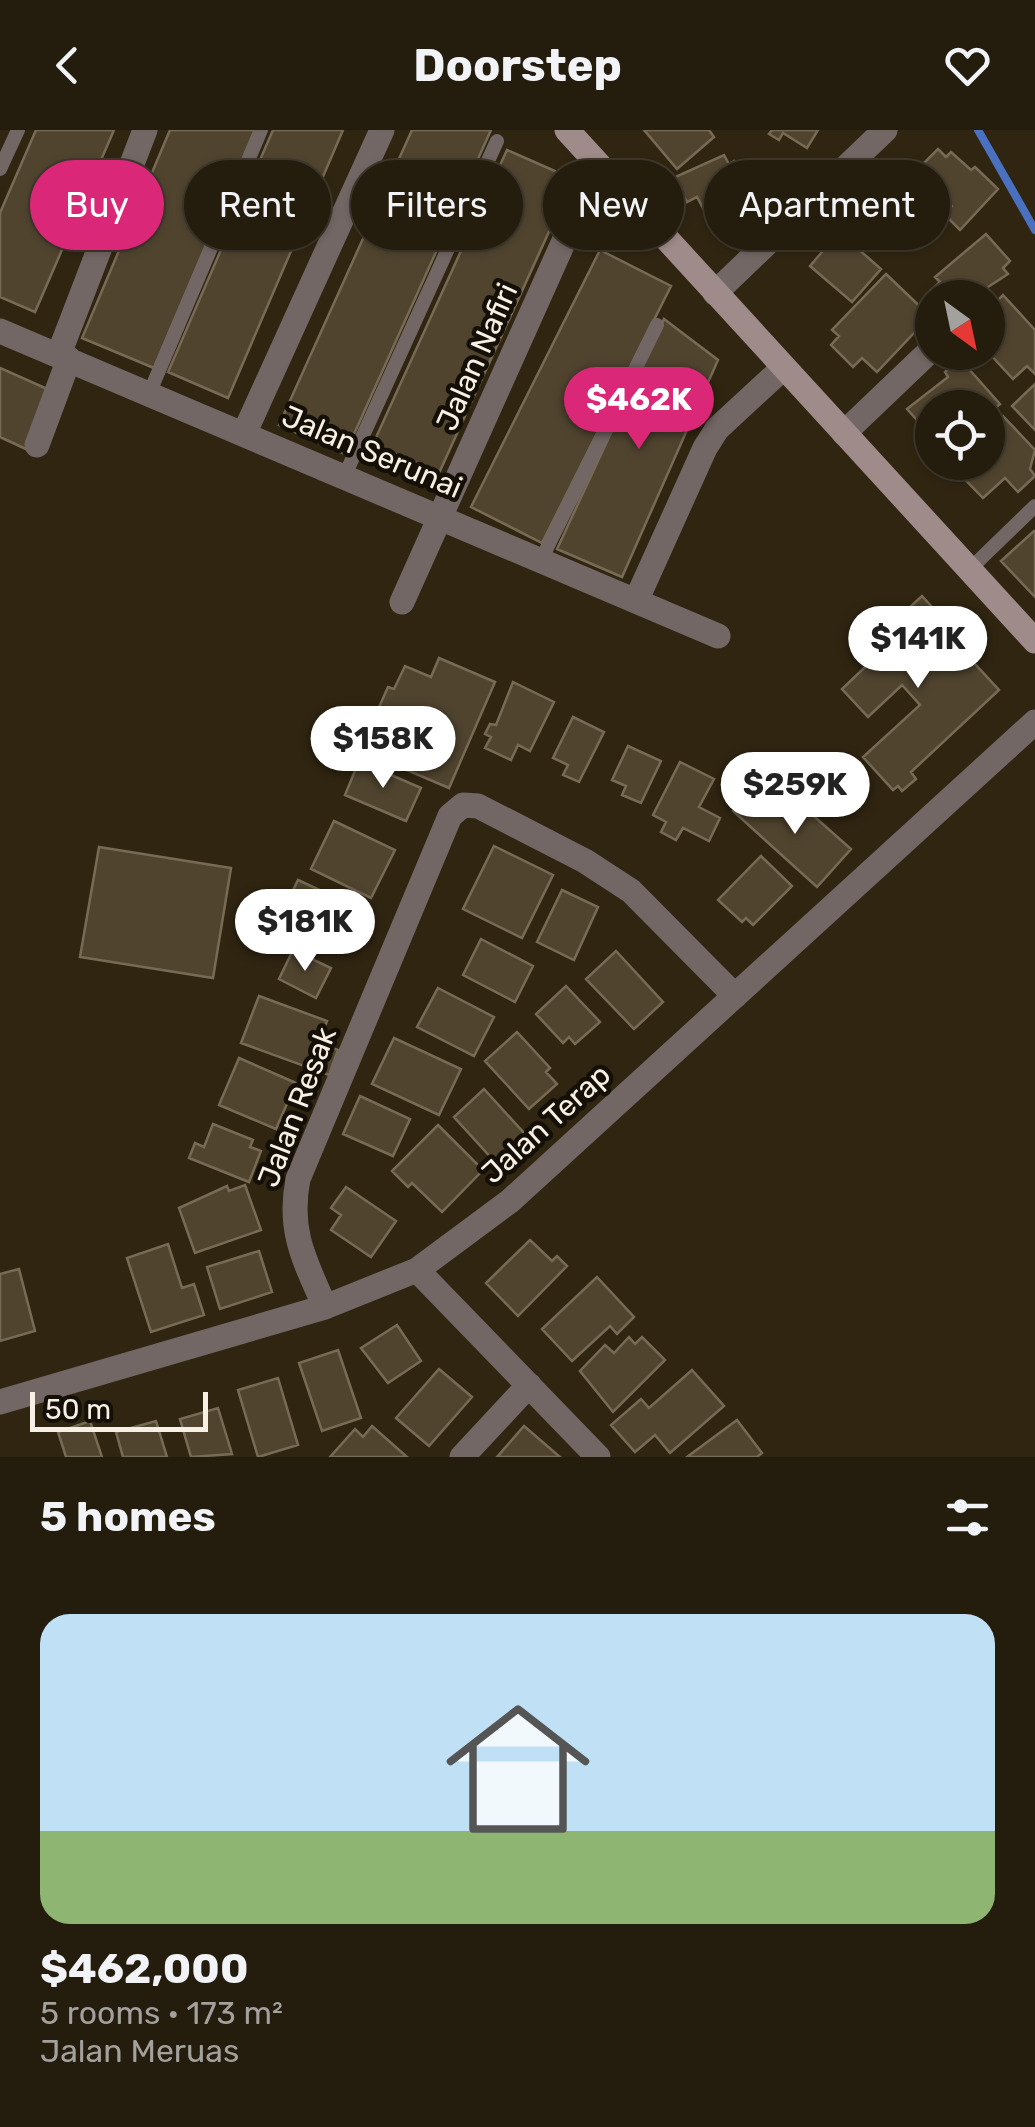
<!DOCTYPE html>
<html lang="en">
<head>
<meta charset="utf-8">
<style>
  body { margin:0; font-family:Rubik,sans-serif; background:#30291b; color:#f1f3f6; height:100vh; display:flex; flex-direction:column; font-size:38px; white-space:nowrap }
  * { box-sizing:border-box; margin:0 }
  p { font-size:32px; color:#a3a19d }
  .icon { flex:none; width:55px; height:55px; fill:none; stroke:currentColor; stroke-width:2; stroke-linecap:round; stroke-linejoin:round }
  .map { position:relative; height:1327px; overflow:hidden }
  .side { display:flex; flex-direction:column; background:#241c0d; flex:1 }
  .side>* { flex:none }
  .hud { position:absolute; left:30px; top:30px; width:975px; height:90px; display:flex; gap:20px }
  .needle { width:65px; rotate:147deg }
  .controls { position:absolute; left:915px; top:150px; display:grid; gap:20px }
  .controls a { display:grid; place-items:center; width:90px; height:90px; border-radius:50%; background:#241c0d; box-shadow:0 2px 8px #0004,0 0 0 2px #413a2e; font-size:50px }
  .scale { position:absolute; left:30px; bottom:25px; width:178px; box-sizing:border-box; padding-left:10px; border:5px solid #f8f0e4; border-top:0; font-size:28px; line-height:35px; white-space:nowrap; color:#f8f0e4; -webkit-text-stroke:8px #140f07; paint-order:stroke }
  .price { position:absolute; translate:-50% -85px; padding:0 22px; border-radius:35px; background:#fff; color:#222; font-size:32px; line-height:65px; filter:drop-shadow(0 2px 5px #0008) }
  .price::after { content:''; position:absolute; left:50%; top:60px; width:30px; height:22px; margin-left:-15px; background:inherit; clip-path:polygon(0 0,100% 0,50% 100%) }
  .price.current { background:#db2777; color:#fff }
  ul { padding:0; list-style:none }
  li { display:grid; align-content:center; gap:20px; height:530px; padding:0 40px }
  li span { display:grid; place-items:center; height:310px; border-radius:30px; color:#555 }
  li>.icon { margin-inline-start:auto }
  span .icon { width:180px; height:180px; fill:#fffc; stroke-width:1 }
  li b { font-size:42px }
  h2 { display:flex; justify-content:space-between; align-items:center; height:120px; padding:0 40px; font-size:42px }
  .pill { padding:0 35px; border-radius:45px; background:#241c0d; box-shadow:0 2px 8px #0004,0 0 0 2px #413a2e; font-size:35px; line-height:90px }
  .pill.current { background:#db2777; color:#fff }
  header { display:flex; justify-content:space-between; align-items:center; height:130px; padding:0 40px; background:#241c0d; font-size:45px; font-weight:700 }
  .map>svg:first-child { display:block }
  .lines { fill:none; stroke-linecap:round; stroke-linejoin:round }
  .stream { stroke:#4a71bf; stroke-width:8 }
  .building { fill:#50442f; stroke:#786b55; stroke-width:2.5 }
  .lane { stroke:#736765; stroke-width:14 }
  .street { stroke:#736765; stroke-width:25 }
  .secondary { stroke:#9f8b89; stroke-width:25 }
  .labels { text-anchor:middle; dominant-baseline:central; stroke-width:9; stroke-linejoin:round; paint-order:stroke }
  .street-label { font-size:30px; fill:#f8f0e4; stroke:#140f07 }
</style>
</head>
<body>
<header><svg class="icon" aria-label="back" viewBox="0 0 24 24"><path d="M15 5l-7 7 7 7"/></svg>Doorstep<svg class="icon" aria-label="heart" viewBox="0 0 24 24"><path d="M12 20l-8-8c-3-5 5-10 8-4 3-6 11-1 8 4z"/></svg></header>
<div class="map">
<svg width="1035" height="1327" viewBox="0 0 1035 1327">
  <rect width="100%" height="100%" fill="#302511"/>
  <g class="lines">
    <path class="stream" d="M978,0L1035,100"/>
  </g>
  <path class="building" d="M36,0H114L35,182L0,167V83Z
    M170,0H255L154,238L82,208Z
    M273,0H343L228,268L168,242Z
    M412,0H491L345,324L279,295Z
    M644,0H709L714,7L677,39Z
    M772,0H818L807,18L783,3L779,10L769,4Z
    M938,19L946,27L951,22L971,40L975,37L998,59L960,100L944,84L952,76L915,42Z
    M507,20L573,49L439,343L373,314Z
    M724,25L729,34L734,31L765,88L748,97L738,78L711,93L697,67L687,72L673,48Z
    M986,104L1010,131L1003,138L1008,144L971,168H938L931,160L940,152L935,147Z
    M833,109L842,117L848,110L881,139L852,172L810,136Z
    M600,120L671,156L542,413L471,377Z
    M886,144L930,186L877,242L862,228L853,237L831,215L839,206L832,200Z
    M1003,165L1035,200V244L1027,236L1013,249L988,222V180Z
    M664,189L718,230L622,447L557,419Z
    M960,229L1000,274L988,284V278H932V307L907,279L948,247L945,242Z
    M0,238L54,262L28,320L0,307Z
    M1035,254V300L1012,276Z
    M1003,286L1035,320L1030,339L1035,346L1018,362L1005,348L983,368L951,335L988,332V300Z
    M1034,401H1035V467L1001,431Z
    M922,466L932,477L927,482L999,560L911,642L916,649L902,661L898,656L893,660L863,627L920,575L902,555L868,587L842,559L882,521L873,511Z
    M439,528L495,552L449,658L360,620L388,557L394,559L405,536L431,547Z
    M513,552L554,572L530,621L518,615L511,630L485,618L491,607L485,604L490,594L496,595Z
    M573,587L604,602L579,652L563,645L568,635L553,628Z
    M628,616L661,631L641,673L622,665L626,656L612,650Z
    M359,631L421,658L406,691L345,665Z
    M680,632L714,649L699,677L720,688L709,711L683,698L676,710L661,702L666,692L653,685Z
    M752,661L771,677L778,670L799,689L807,680L851,719L817,757L733,681Z
    M334,691L395,720L371,768L311,739Z
    M494,716L553,745L522,808L463,779Z
    M99,717L231,738L213,848L80,827Z
    M761,726L792,756L753,795L746,788L742,792L718,770Z
    M298,750L361,779L343,817L280,787Z
    M562,760L598,777L574,830L537,812Z
    M481,809L533,836L515,872L463,845Z
    M293,820L331,838L316,868L279,849Z
    M616,821L663,872L634,899L586,849Z
    M566,856L600,892L575,914L569,907L563,913L536,884Z
    M438,858L494,887L474,926L417,897Z
    M259,866L327,891L319,913L338,920L329,945L241,913Z
    M517,902L550,938L546,942L557,954L529,979L485,931Z
    M394,908L461,939L439,985L372,954Z
    M239,928L296,953L276,999L219,975Z
    M484,959L525,1004L495,1032L454,987Z
    M360,966L410,989L393,1026L343,1004Z
    M213,994L253,1010L250,1017L261,1021L249,1052L189,1028L195,1013L204,1017Z
    M438,995L483,1040L442,1082L412,1053L408,1057L392,1041Z
    M245,1055L261,1100L195,1123L179,1078L227,1056L229,1061Z
    M346,1057L396,1091L371,1127L331,1100L341,1085L331,1078Z
    M530,1110L552,1131L557,1126L567,1136L518,1186L486,1153Z
    M168,1114L182,1158L194,1154L204,1185L151,1202L127,1128Z
    M259,1121L272,1162L220,1179L207,1137Z
    M19,1139L35,1201L0,1211V1144Z
    M597,1147L634,1187L617,1204L610,1196L572,1231L542,1199Z
    M397,1195L421,1231L388,1253L361,1218Z
    M629,1207L635,1214L642,1207L665,1230L613,1282L580,1241L605,1215L614,1223Z
    M338,1220L361,1288L322,1301L299,1233Z
    M439,1239L472,1267L429,1316L396,1288Z
    M692,1240L724,1276L670,1323L655,1305L635,1322L611,1295L641,1269L649,1278Z
    M278,1248L298,1315L258,1327L238,1260Z
    M218,1278L232,1324L191,1327L180,1289Z
    M737,1290L762,1323L757,1327H687Z
    M90,1291L102,1327H66L58,1302Z
    M156,1291L167,1327H123L116,1302Z
    M372,1296L407,1327H330L355,1299L363,1307Z
    M524,1296L560,1327H497Z"/>
  <g class="lines">
    <path class="lane" d="M0,39L18,0
      M149,264L261,0
      M345,345L497,11
      M541,430L657,195
      M970,439L1035,376"/>
    <path class="street" d="M715,163L885,0
      M0,201L718,506
      M59,224L145,0
      M844,303L932,219
      M244,304L382,0
      M37,315L69,229
      M636,471L705,318L717,299L783,238
      M402,472L568,102L625,63
      M417,1140L598,1327
      M325,1177C304,1129 288,1101 298,1049L450,686L463,675L478,676L585,731L631,761L735,866
      M0,1272L325,1177L417,1140L510,1071L1035,592
      M462,1327L529,1255"/>
    <path class="secondary" d="M567,0L1035,511"/>
  </g>
  <g class="labels">
    <g class="street-label">
      <text transform="translate(477 227) rotate(-66)">Jalan Nafiri</text>
      <text transform="translate(372 322) rotate(23)">Jalan Serunai</text>
      <text transform="translate(297 977) rotate(-69)">Jalan Resak</text>
      <text transform="translate(546 994) rotate(-42)">Jalan Terap</text>
    </g>
  </g>
</svg>
<div class="controls">
<a><svg class="needle" viewBox="-14 -14 28 28"><path d="M0-13l5 13h-10z" fill="#e53935"/><path d="M0 13l5-13h-10z" fill="#a3a19d"/></svg></a>
<a><svg class="icon" aria-label="locate" viewBox="0 0 24 24"><circle cx="12" cy="12" r="6"/><path d="M12 2v4M12 18v4M2 12h4M18 12h4"/></svg></a>
</div>
<div class="scale">50 m</div>
<b class="price current" style="left:639px;top:322px">$462K</b>
<b class="price" style="left:918px;top:561px">$141K</b>
<b class="price" style="left:383px;top:661px">$158K</b>
<b class="price" style="left:795px;top:707px">$259K</b>
<b class="price" style="left:305px;top:844px">$181K</b>
<div class="hud">
<a class="pill current">Buy</a>
<a class="pill">Rent</a>
<a class="pill">Filters</a>
<a class="pill">New</a>
<a class="pill">Apartment</a>
</div>
</div>
<section class="side">
<h2>5 homes<svg class="icon" aria-label="filters" viewBox="0 0 24 24"><path d="M4 7h16M4 17h16"/><circle cx="9" cy="7" r="2"/><circle cx="15" cy="17" r="2"/></svg></h2>
<ul>
<li><span style="background:linear-gradient(#bfe0f5 70%,#8fb573 0)"><svg class="icon" aria-label="home" viewBox="0 0 24 24"><path d="M3 11l9-7 9 7M6 9v11h12V9"/></svg></span><div><b>$462,000</b><p>5 rooms · 173 m²</p><p>Jalan Meruas</p></div></li>
</ul>
</section>
</body>
</html>
